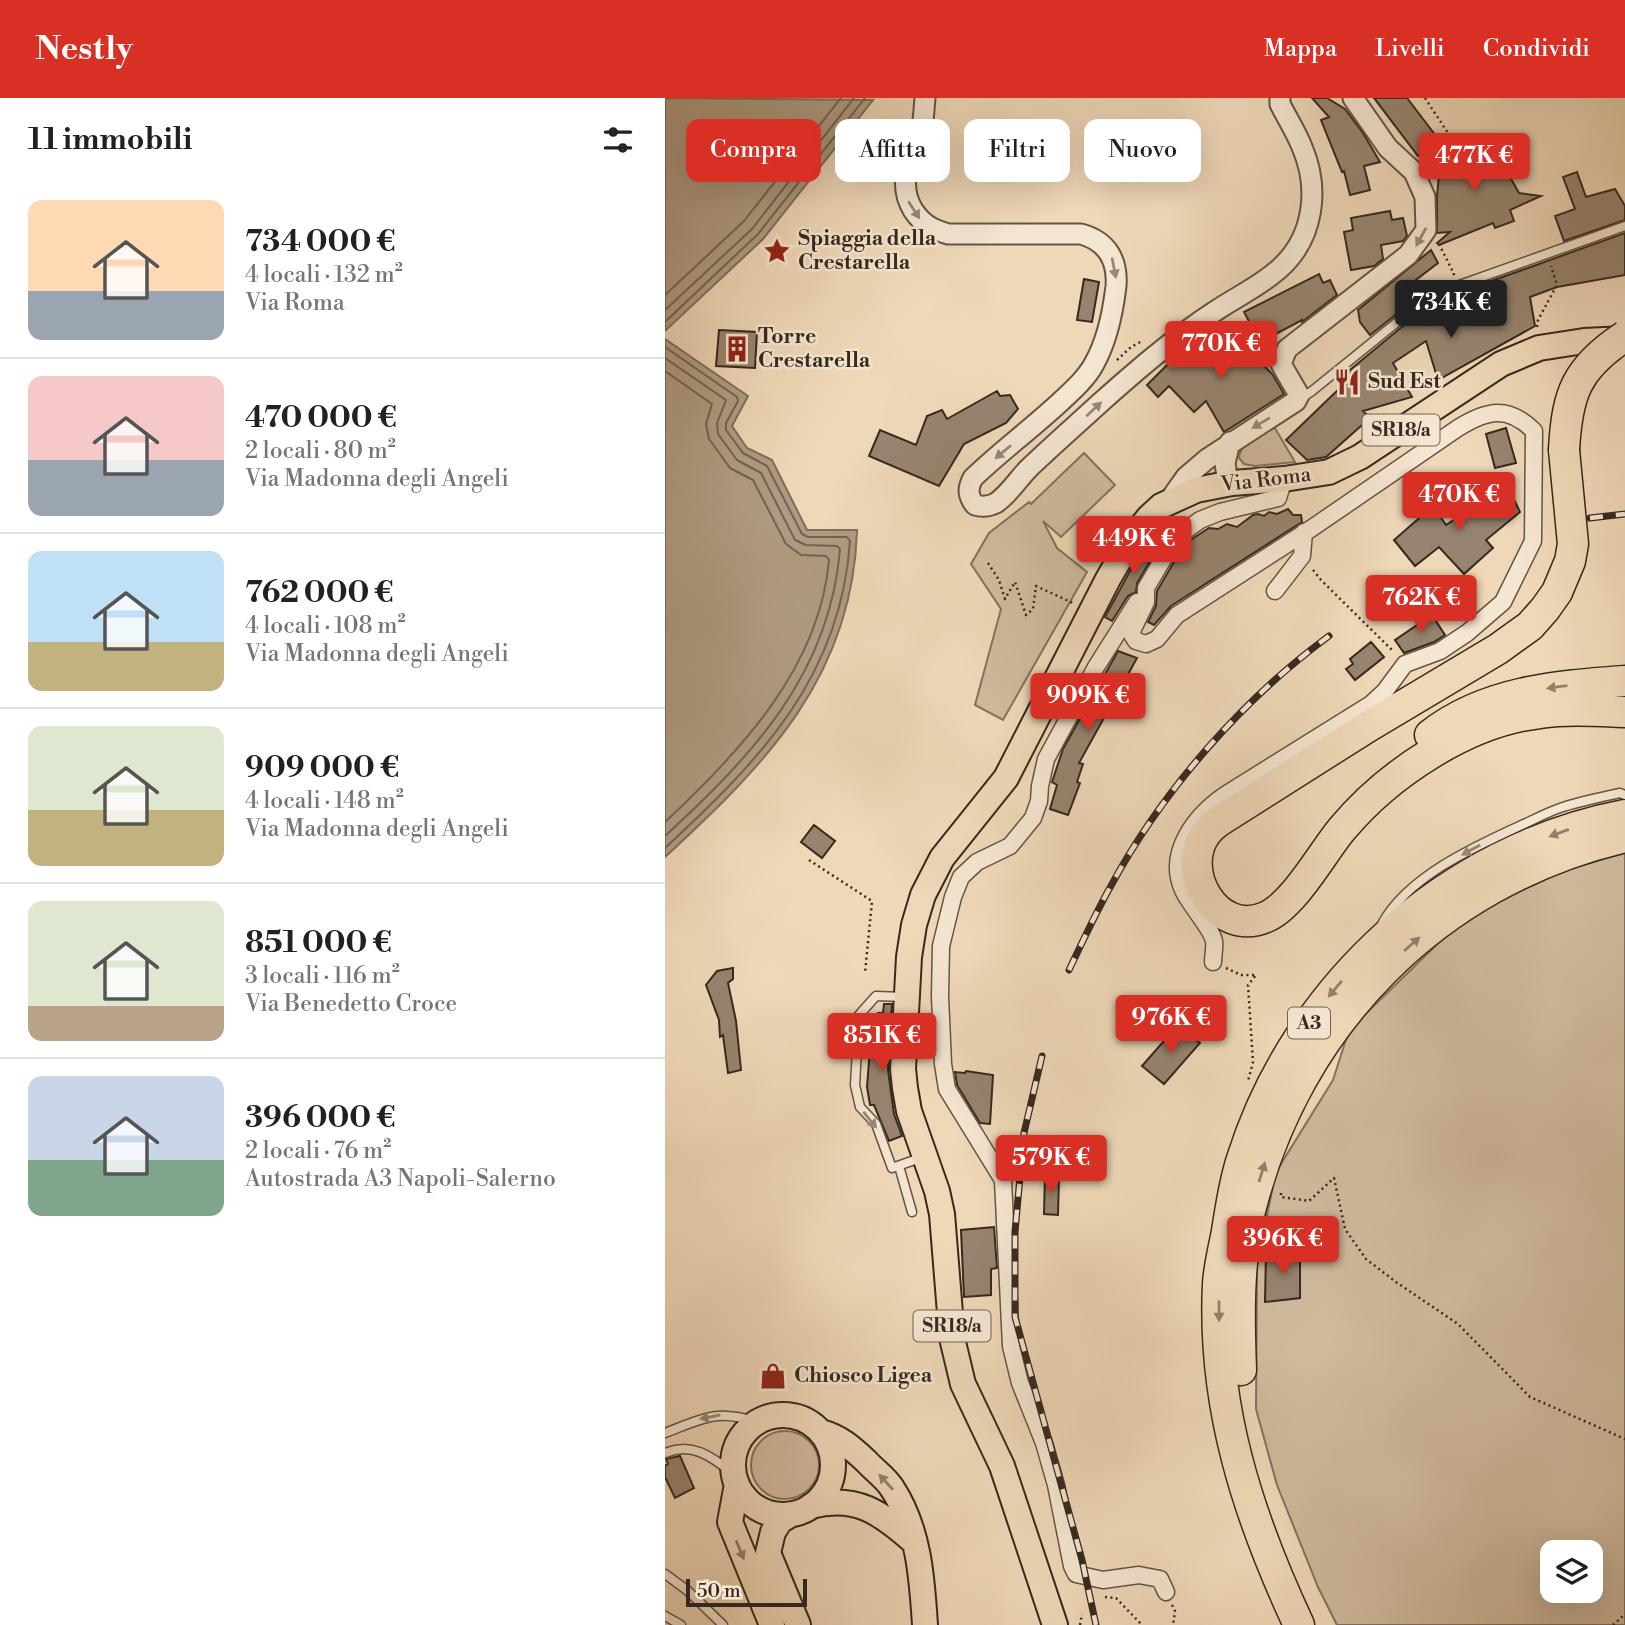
<!DOCTYPE html>
<html lang="it">
<head>
<meta charset="utf-8">
<style>
  body { margin:0; font-family:"Libre Bodoni",serif; background:#f6f6f6; color:#202124; height:100vh; display:flex; flex-direction:column; font-size:26px; white-space:nowrap }
  * { box-sizing:border-box; margin:0 }
  p { font-size:23px; color:#757577 }
  .icon { flex:none; width:38px; height:38px; fill:none; stroke:currentColor; stroke-width:2; stroke-linecap:round; stroke-linejoin:round }
  .map { position:relative; flex:1; overflow:hidden }
  .sheet { display:flex; flex-direction:column; background:#fff; width:665px }
  .sheet>* { flex:none }
  .guide { position:absolute; left:21px; top:21px; width:665px; height:63px; display:flex; gap:14px }
  .controls { position:absolute; left:875px; top:1442px; display:grid; gap:14px }
  .controls a { display:grid; place-items:center; width:63px; height:63px; border-radius:14px; background:#fff; box-shadow:0 7px 28px #0002; font-size:35px }
  .scale { position:absolute; left:21px; bottom:18px; width:121px; box-sizing:border-box; padding-left:7px; border:4px solid #372820; border-top:0; font-size:19px; line-height:24px; white-space:nowrap; color:#372820; -webkit-text-stroke:5px #f5e6d1; paint-order:stroke }
  .price { position:absolute; translate:-50% -60px; padding:0 16px; border-radius:7px; background:#d93025; color:#fff; font-size:23px; line-height:46px; filter:drop-shadow(0 2px 4px #0008) }
  .price::after { content:''; position:absolute; left:50%; top:42px; width:21px; height:16px; margin-left:-10px; background:inherit; clip-path:polygon(0 0,100% 0,50% 100%) }
  .price.active { background:#222; color:#fff }
  ul { padding:0; list-style:none }
  li { display:flex; align-items:center; gap:21px; height:175px; padding:0 28px }
  li+li { border-top:2px solid #e0e0e0 }
  li span { display:grid; place-items:center; flex:none; width:196px; height:140px; border-radius:14px; color:#555 }
  li>.icon { margin-inline-start:auto }
  span .icon { width:84px; height:84px; fill:#fffc; stroke-width:1 }
  li b { font-size:30px }
  h2 { display:flex; justify-content:space-between; align-items:center; height:84px; padding:0 28px; font-size:30px }
  .tag { padding:0 24px; border-radius:14px; background:#fff; box-shadow:0 7px 28px #0002; font-size:24px; line-height:63px }
  .tag.active { background:#d93025; color:#fff }
  header { display:flex; align-items:center; gap:42px; box-sizing:border-box; height:98px; padding:0 35px; background:#d93025; color:#fff }
  header strong { font-size:33px }
  nav { display:flex; gap:38px; margin-inline-start:auto; font-size:24px }
  main { display:flex; flex:1; min-height:0 }
  .map>svg:first-child { display:block }
  .green { fill:#d0ba9e; stroke:#84715f; stroke-width:2; fill-rule:evenodd }
  .water { fill:#b09c84; stroke:#806e5c; stroke-width:2 }
  .lines { fill:none; stroke-linecap:round; stroke-linejoin:round }
  .shore { stroke:#746252; stroke-width:2 }
  .building { fill:#97846f; stroke:#372820; stroke-width:2 }
  .service-casing { stroke:#655446; stroke-width:11 }
  .minor-casing { stroke:#655446; stroke-width:19 }
  .tertiary-casing { stroke:#655446; stroke-width:23 }
  .primary-casing { stroke:#372820; stroke-width:28 }
  .motorway-casing { stroke:#372820; stroke-width:33 }
  .path { stroke:#372820; stroke-width:2.5; stroke-dasharray:2 3.5; stroke-linecap:butt }
  .service { stroke:#f5e6d1; stroke-width:8 }
  .minor { stroke:#f5e6d1; stroke-width:16 }
  .tertiary { stroke:#f5e6d1; stroke-width:19 }
  .primary { stroke:#efd8b8; stroke-width:24 }
  .motorway { stroke:#efd8b8; stroke-width:30 }
  .rail-casing { stroke:#372820; stroke-width:7 }
  .rail { stroke:#f5e6d1; stroke-width:4.5; stroke-dasharray:13; stroke-linecap:butt }
  .motorway-bridge-casing { stroke:#372820; stroke-width:33; stroke-linecap:butt }
  .motorway-bridge { stroke:#efd8b8; stroke-width:30 }
  .oneway { fill:#968778 }
  .oneway2 { fill:#93806c }
  .labels { text-anchor:middle; dominant-baseline:central; stroke-width:5; stroke-linejoin:round; paint-order:stroke }
  .shield { fill:#f5e6d1; stroke:#706155; stroke-width:2 }
  .shield-label { font-size:19px; font-weight:bold; fill:#372820 }
  .poi-label { font-size:21px; font-weight:bold; fill:#372820; stroke:#f5e6d1; text-anchor:start }
  .street-label { font-size:21px; fill:#372820; stroke:#f5e6d1 }
</style>
</head>
<body>
<header>
<strong>Nestly</strong>
<nav><a>Mappa</a><a>Livelli</a><a>Condividi</a></nav>
</header>
<main>
<section class="sheet">
<h2>11 immobili<svg class="icon" aria-label="filters" viewBox="0 0 24 24"><path d="M4 7h16M4 17h16"/><circle cx="9" cy="7" r="2"/><circle cx="15" cy="17" r="2"/></svg></h2>
<ul>
<li><span style="background:linear-gradient(#ffd9b3 65%,#9aa5b1 0)"><svg class="icon" aria-label="home" viewBox="0 0 24 24"><path d="M3 11l9-7 9 7M6 9v11h12V9"/></svg></span><div><b>734 000 €</b><p>4 locali · 132 m²</p><p>Via Roma</p></div></li>
<li><span style="background:linear-gradient(#f6c9c9 60%,#9aa5b1 0)"><svg class="icon" aria-label="home" viewBox="0 0 24 24"><path d="M3 11l9-7 9 7M6 9v11h12V9"/></svg></span><div><b>470 000 €</b><p>2 locali · 80 m²</p><p>Via Madonna degli Angeli</p></div></li>
<li><span style="background:linear-gradient(#bfe0f5 65%,#c2b280 0)"><svg class="icon" aria-label="home" viewBox="0 0 24 24"><path d="M3 11l9-7 9 7M6 9v11h12V9"/></svg></span><div><b>762 000 €</b><p>4 locali · 108 m²</p><p>Via Madonna degli Angeli</p></div></li>
<li><span style="background:linear-gradient(#dfe7d0 60%,#c2b280 0)"><svg class="icon" aria-label="home" viewBox="0 0 24 24"><path d="M3 11l9-7 9 7M6 9v11h12V9"/></svg></span><div><b>909 000 €</b><p>4 locali · 148 m²</p><p>Via Madonna degli Angeli</p></div></li>
<li><span style="background:linear-gradient(#dfe7d0 75%,#b9a48a 0)"><svg class="icon" aria-label="home" viewBox="0 0 24 24"><path d="M3 11l9-7 9 7M6 9v11h12V9"/></svg></span><div><b>851 000 €</b><p>3 locali · 116 m²</p><p>Via Benedetto Croce</p></div></li>
<li><span style="background:linear-gradient(#c9d6e8 60%,#7fa58c 0)"><svg class="icon" aria-label="home" viewBox="0 0 24 24"><path d="M3 11l9-7 9 7M6 9v11h12V9"/></svg></span><div><b>396 000 €</b><p>2 locali · 76 m²</p><p>Autostrada A3 Napoli-Salerno</p></div></li>
</ul>
</section>
<div class="map">
<svg width="960" height="1527" viewBox="0 0 960 1527">
  <rect width="100%" height="100%" fill="#efd8b8"/>
  <filter id="stains"><feTurbulence type="fractalNoise" baseFrequency=".00286" numOctaves="4"/><feColorMatrix values="0 0 0 0 .2 0 0 0 0 .09 0 0 0 0 .02 0 0 0 .5 -.17"/></filter>
  <radialGradient id="worn" r=".72"><stop offset=".6" stop-color="#630" stop-opacity="0"/><stop offset="1" stop-color="#630" stop-opacity=".3"/></radialGradient>
  <path class="green" d="M608,327L630,364L590,368L579,366L574,360C576,343 594,336 608,327Z
    M419,355L450,387L396,439L378,423L392,450L422,474L338,622L310,607L336,511L306,466L324,435L364,404L366,406Z
    M960,755V1527H672L653,1489L612,1387L591,1311L592,1166L611,1074L668,982L684,932L794,825L880,778ZM887,1454H926V1493H887Z
    M86 1367a34 34 0 1 1 68 0a34 34 0 1 1-68 0Z"/>
  <path class="water" d="M0,0L208,2L98,141L0,233Z
    M0,241L83,298L67,328L82,350L107,362L142,432H192C188,578 101,666 0,759Z"/>
  <g class="lines">
    <path class="shore" d="M0,197L79,123L176,0
      M0,212L87,131L189,0
      M0,224L93,136L200,0
      M0,249L72,299L73,303L61,325V332L78,355L102,368L137,436L143,439H182L185,443C176,579 95,662 0,750
      M0,260L61,302L52,325L53,336L72,362L96,375L130,442L141,447L172,448L175,451C165,576 87,658 0,738
      M0,273L47,306L41,326L44,341L65,370L88,382L121,446L136,457L161,458L164,462C155,569 75,654 0,724"/>
  </g>
  <path class="building" d="M647,0H662L680,11L698,35L715,64L699,68L705,92L685,97L679,73L677,74L656,22L664,19Z
    M709,0H742L774,42L753,58Z
    M339,25L350,55L336,60L325,30Z
    M804,40L824,61L845,79L854,95L876,98L845,112L849,123L830,130L828,125L774,147L772,145L785,134L772,135V98L777,45L787,58Z
    M912,74L921,99L950,91L960,108V122L899,143L890,118L910,111L898,79Z
    M725,113L727,122L738,120L742,138L738,143L716,147L718,161L709,168L686,172L679,134L688,132L686,120Z
    M960,135V177L892,189L865,199L870,228L773,282L761,243L728,265L747,299L698,313L705,320L661,359L642,362L621,342L678,287L674,281L761,209L766,207L767,209L782,199Z
    M766,152L773,165L747,185L757,196L705,237L695,224L693,212Z
    M654,176L658,185L665,182L672,197L637,224V222L607,238L611,245L608,253L602,257L579,214Z
    M419,181L434,184L427,224L412,222Z
    M562,229L608,277L619,296L559,334L541,303L529,314L504,288L493,299L482,287L507,262L512,267L526,252L532,258Z
    M54,232L92,234L90,270L51,268Z
    M332,293L335,298L345,297L353,311L341,325L299,346L274,388L204,358L215,332L251,347L262,318L277,312L282,321Z
    M841,330L851,365L830,370L821,336Z
    M842,387L855,414L821,442L828,450L799,476L774,449L750,468L729,442L768,408L781,427Z
    M623,411L628,417H636L637,424L506,508L489,527L483,524L491,508L492,493L513,457L524,443L544,430L553,431L562,426L572,429L588,417L593,416L599,418L604,414L612,416Z
    M488,437L497,443L472,485L471,494L463,498L447,523L440,519L477,451Z
    M767,517L780,537L769,544L739,555L730,542Z
    M706,544L719,559L690,582L681,571L688,566L685,561Z
    M453,553L472,560L414,665L418,666L412,684L415,685L403,717L385,711L392,687L387,684L398,651Z
    M149,727L170,743L157,760L136,744Z
    M68,870V881L63,885L71,923L76,972L63,975L58,937L55,939L54,922L41,887L52,873Z
    M219,906H227L223,972L229,1016L237,1038L224,1043L209,1007H205L202,989L207,925L211,924L213,915H218Z
    M512,928L535,945L499,986L477,968Z
    M301,973L328,977L325,1026L315,1025L292,987L290,974L300,975Z
    M380,1077L394,1078L393,1117L379,1116Z
    M329,1129L332,1170L326,1171V1197L299,1199L296,1132Z
    M635,1152V1200L600,1204L601,1156Z
    M15,1358L29,1390L10,1400L0,1379V1368L3,1366L1,1361Z"/>
  <g class="lines">
    <g class="service-casing">
      <path id="service" d="M634,302L647,293L757,204L775,194L960,128
        M717,826C743,778 811,748 859,726C872,720 885,713 898,709C917,703 936,699 955,695L960,697
        M239,899L211,898L194,917L190,987L195,1009L211,1026L227,1070L258,1059
        M234,1068L247,1114
        M0,1335C39,1320 51,1311 92,1324
        M0,1355C28,1343 48,1360 69,1376
        M0,1476L23,1493L58,1527
        M0,1518L16,1527"/>
    </g>
    <g class="minor-casing">
      <path id="minor" d="M610,493L637,458L639,434
        M472,504L431,569L381,661L375,688L374,703L368,720L345,748L312,764L296,779L288,799L276,848L275,898L278,966L282,991L338,1082L346,1248L355,1285L379,1345L391,1387L407,1468L411,1476L438,1482L474,1477L495,1481L501,1494
        M548,864C548,858 550,849 549,843C547,831 524,806 518,792C501,754 531,717 560,697L706,606L720,593L740,566L775,553L802,535L838,504L868,443L869,333C843,307 822,312 793,330L647,430L512,517L492,541L481,546L471,543L466,535L481,504V490L504,451L517,435L535,422L555,414L613,400L619,381"/>
    </g>
    <g class="tertiary-casing">
      <path id="tertiary" d="M260,0C259,9 259,19 257,27C249,57 230,82 248,112C258,127 267,131 283,136H416C442,143 453,162 451,188C448,214 442,243 429,266C421,281 406,294 393,306C366,331 335,354 308,380C302,391 303,398 310,407C317,409 325,408 331,405C344,396 353,381 364,370C387,348 411,327 435,305C472,272 510,239 552,212C573,198 595,188 614,171C649,140 655,91 637,49C631,34 622,20 615,6V0
        M563,386L560,365L565,344
        M504,403L521,379L542,361L631,303L634,297L616,266L622,251L743,157L761,132L760,99L749,74L723,50L688,0"/>
    </g>
    <g class="primary-casing">
      <path id="primary" d="M68 1367a50 50 0 1 1 100 0a50 50 0 1 1-100 0Z
        M156,1334C175,1339 187,1350 201,1363C209,1372 221,1380 227,1390C254,1431 257,1480 260,1527
        M72,1386L65,1424L107,1527
        M146,1408C191,1396 216,1415 248,1443
        M127,1416L115,1423L108,1434L103,1455L133,1527
        M390,1527L337,1368L298,1286L287,1240L277,1116L272,1093L244,1013L240,990L238,971L244,859L249,827L258,797L277,760L341,680L443,481L465,443L484,419L496,408L531,392L567,385L619,381L664,374L695,359L836,266L874,250L919,243L960,241"/>
    </g>
    <g class="motorway-casing">
      <path id="motorway" d="M899,352L908,446L905,463L892,494L880,511L865,528L833,551L704,628L554,723C550,726 545,730 542,734C512,772 552,841 601,819C629,807 657,755 677,731C723,676 802,623 875,615C903,611 932,613 960,614
        M765,637C821,593 892,588 960,583
        M576,1272C574,1219 573,1165 585,1113C631,926 772,783 960,739
        M634,1527C583,1418 547,1308 553,1186C554,1168 559,1150 562,1133C566,1109 569,1085 577,1061C631,889 782,751 960,717"/>
    </g>
    <path class="path" d="M760,0L785,38L761,62
      M774,146L789,176L787,177
      M872,229L873,222L892,187L886,168
      M452,262L466,249L477,243
      M323,465L334,482L340,501L350,484L361,517L368,511L371,488L408,505
      M648,472L656,482L729,554
      M144,762L207,803L200,875
      M561,870L576,877H591L583,887L588,964L583,983
      M616,1095V1099L644,1103L669,1080L680,1131L701,1161L731,1184L793,1226L865,1299L960,1341
      M440,1499L451,1500L477,1527
      M507,1507L510,1513L508,1527
      M415,1527L417,1516
      M948,1527L960,1516"/>
    <use href="#service" class="service"/>
    <use href="#minor" class="minor"/>
    <use href="#tertiary" class="tertiary"/>
    <use href="#primary" class="primary"/>
    <use href="#motorway" class="motorway"/>
    <g class="rail-casing">
      <path id="rail" d="M925,420L960,416
        M404,872C418,843 431,814 447,786C498,692 578,601 664,538
        M377,958L359,1035L350,1134V1219L417,1462L431,1527"/>
    </g>
    <use href="#rail" class="rail"/>
    <g class="motorway-bridge-casing">
      <path id="motorway-bridge" d="M899,352C902,296 911,270 960,238"/>
    </g>
    <use href="#motorway-bridge" class="motorway-bridge"/>
  </g>
  <defs><path id="oneway-solid" d="M-6-.8H1V-3.2L6.5 0L1 3.2V.8H-6Z" transform="scale(1.75)"/></defs>
  <g class="oneway">
    <use href="#oneway-solid" transform="translate(249 112) rotate(57)"/>
    <use href="#oneway-solid" transform="translate(756 139) rotate(119)"/>
    <use href="#oneway-solid" transform="translate(449 170) rotate(79)"/>
    <use href="#oneway-solid" transform="translate(429 311) rotate(-43)"/>
    <use href="#oneway-solid" transform="translate(596 325) rotate(149)"/>
    <use href="#oneway-solid" transform="translate(338 354) rotate(140)"/>
    <use href="#oneway-solid" transform="translate(806 752) rotate(151)"/>
    <use href="#oneway-solid" transform="translate(205 1022) rotate(51)"/>
    <use href="#oneway-solid" transform="translate(45 1319) rotate(169)"/>
  </g>
  <g class="oneway2">
    <use href="#oneway-solid" transform="translate(892 589) rotate(173)"/>
    <use href="#oneway-solid" transform="translate(894 735) rotate(160)"/>
    <use href="#oneway-solid" transform="translate(747 846) rotate(-42)"/>
    <use href="#oneway-solid" transform="translate(670 891) rotate(130)"/>
    <use href="#oneway-solid" transform="translate(597 1074) rotate(-73)"/>
    <use href="#oneway-solid" transform="translate(554 1213) rotate(90)"/>
    <use href="#oneway-solid" transform="translate(221 1384) rotate(-132)"/>
    <use href="#oneway-solid" transform="translate(75 1452) rotate(68)"/>
  </g>
  <defs>
    <g id="sight-bare" transform="scale(2.1)"><path d="M0-6L1.8-2.2L6-1.7L2.9 1.2L3.7 5.4L0 3.3L-3.7 5.4L-2.9 1.2L-6-1.7L-1.8-2.2Z" fill="#8f2418" stroke="#f5e6d1" stroke-width="2.5" paint-order="stroke"/></g>
    <g id="building-bare" transform="scale(2.1)"><path d="M-4-6H4V6H1V3H-1V6H-4ZM-2.5-4.3h1.7v1.8h-1.7ZM.8-4.3h1.7v1.8H.8ZM-2.5-1h1.7V.8h-1.7ZM.8-1h1.7V.8H.8Z" fill="#8f2418" stroke="#f5e6d1" stroke-width="2.5" paint-order="stroke"/></g>
    <g id="restaurant-bare" transform="scale(2.1)"><path d="M-5-6h1v4h1v-4h1v4h1v-4h1v5L-1.5 .5V6h-2V.5L-5-1ZM5-6V6H3V1.5H1.5Q1.5-4 5-6Z" fill="#8f2418" stroke="#f5e6d1" stroke-width="2.5" paint-order="stroke"/></g>
    <g id="shop-bare" transform="scale(2.1)"><path d="M-5-2.5h2.3a2.7 3.5 0 0 1 5.4 0H5L5.5 6h-11ZM-1.5-2.5h3a1.5 2.3 0 0 0-3 0Z" fill="#8f2418" stroke="#f5e6d1" stroke-width="2.5" paint-order="stroke"/></g>
  </defs>
  <g fill-rule="evenodd">
    <use href="#sight-bare" x="112" y="153"/>
    <use href="#building-bare" x="72" y="251"/>
    <use href="#restaurant-bare" x="682" y="284"/>
    <use href="#shop-bare" x="108" y="1278"/>
  </g>
  <g class="labels">
    <g class="shield">
      <rect x="697.5" y="316.5" width="77" height="31" rx="5"/>
      <rect x="623" y="909.5" width="42" height="31" rx="5"/>
      <rect x="248.5" y="1212.5" width="77" height="31" rx="5"/>
    </g>
    <g class="shield-label">
      <text x="736" y="332">SR18/a</text>
      <text x="644" y="925">A3</text>
      <text x="287" y="1228">SR18/a</text>
    </g>
    <g class="poi-label">
      <text x="133" y="141">Spiaggia della<tspan x="133" dy="24">Crestarella</tspan></text>
      <text x="93" y="239">Torre<tspan x="93" dy="24">Crestarella</tspan></text>
      <text x="703" y="284">Sud Est</text>
      <text x="129" y="1278">Chiosco Ligea</text>
    </g>
    <g class="street-label">
      <text transform="translate(601 382) rotate(-7)">Via Roma</text>
    </g>
  </g>
  <rect width="100%" height="100%" filter="url(#stains)"/>
  <rect width="100%" height="100%" fill="url(#worn)"/>
</svg>
<div class="controls">
<a><svg class="icon" aria-label="layers" viewBox="0 0 24 24"><path d="M12 4l9 5-9 5-9-5zM3 14l9 5 9-5"/></svg></a>
</div>
<div class="scale">50 m</div>
<b class="price" style="left:809px;top:95px">477K €</b>
<b class="price active" style="left:786px;top:242px">734K €</b>
<b class="price" style="left:556px;top:283px">770K €</b>
<b class="price" style="left:794px;top:434px">470K €</b>
<b class="price" style="left:469px;top:478px">449K €</b>
<b class="price" style="left:756px;top:537px">762K €</b>
<b class="price" style="left:423px;top:635px">909K €</b>
<b class="price" style="left:506px;top:957px">976K €</b>
<b class="price" style="left:217px;top:975px">851K €</b>
<b class="price" style="left:386px;top:1097px">579K €</b>
<b class="price" style="left:618px;top:1178px">396K €</b>
<div class="guide">
<a class="tag active">Compra</a>
<a class="tag">Affitta</a>
<a class="tag">Filtri</a>
<a class="tag">Nuovo</a>
</div>
</div>
</main>
</body>
</html>
